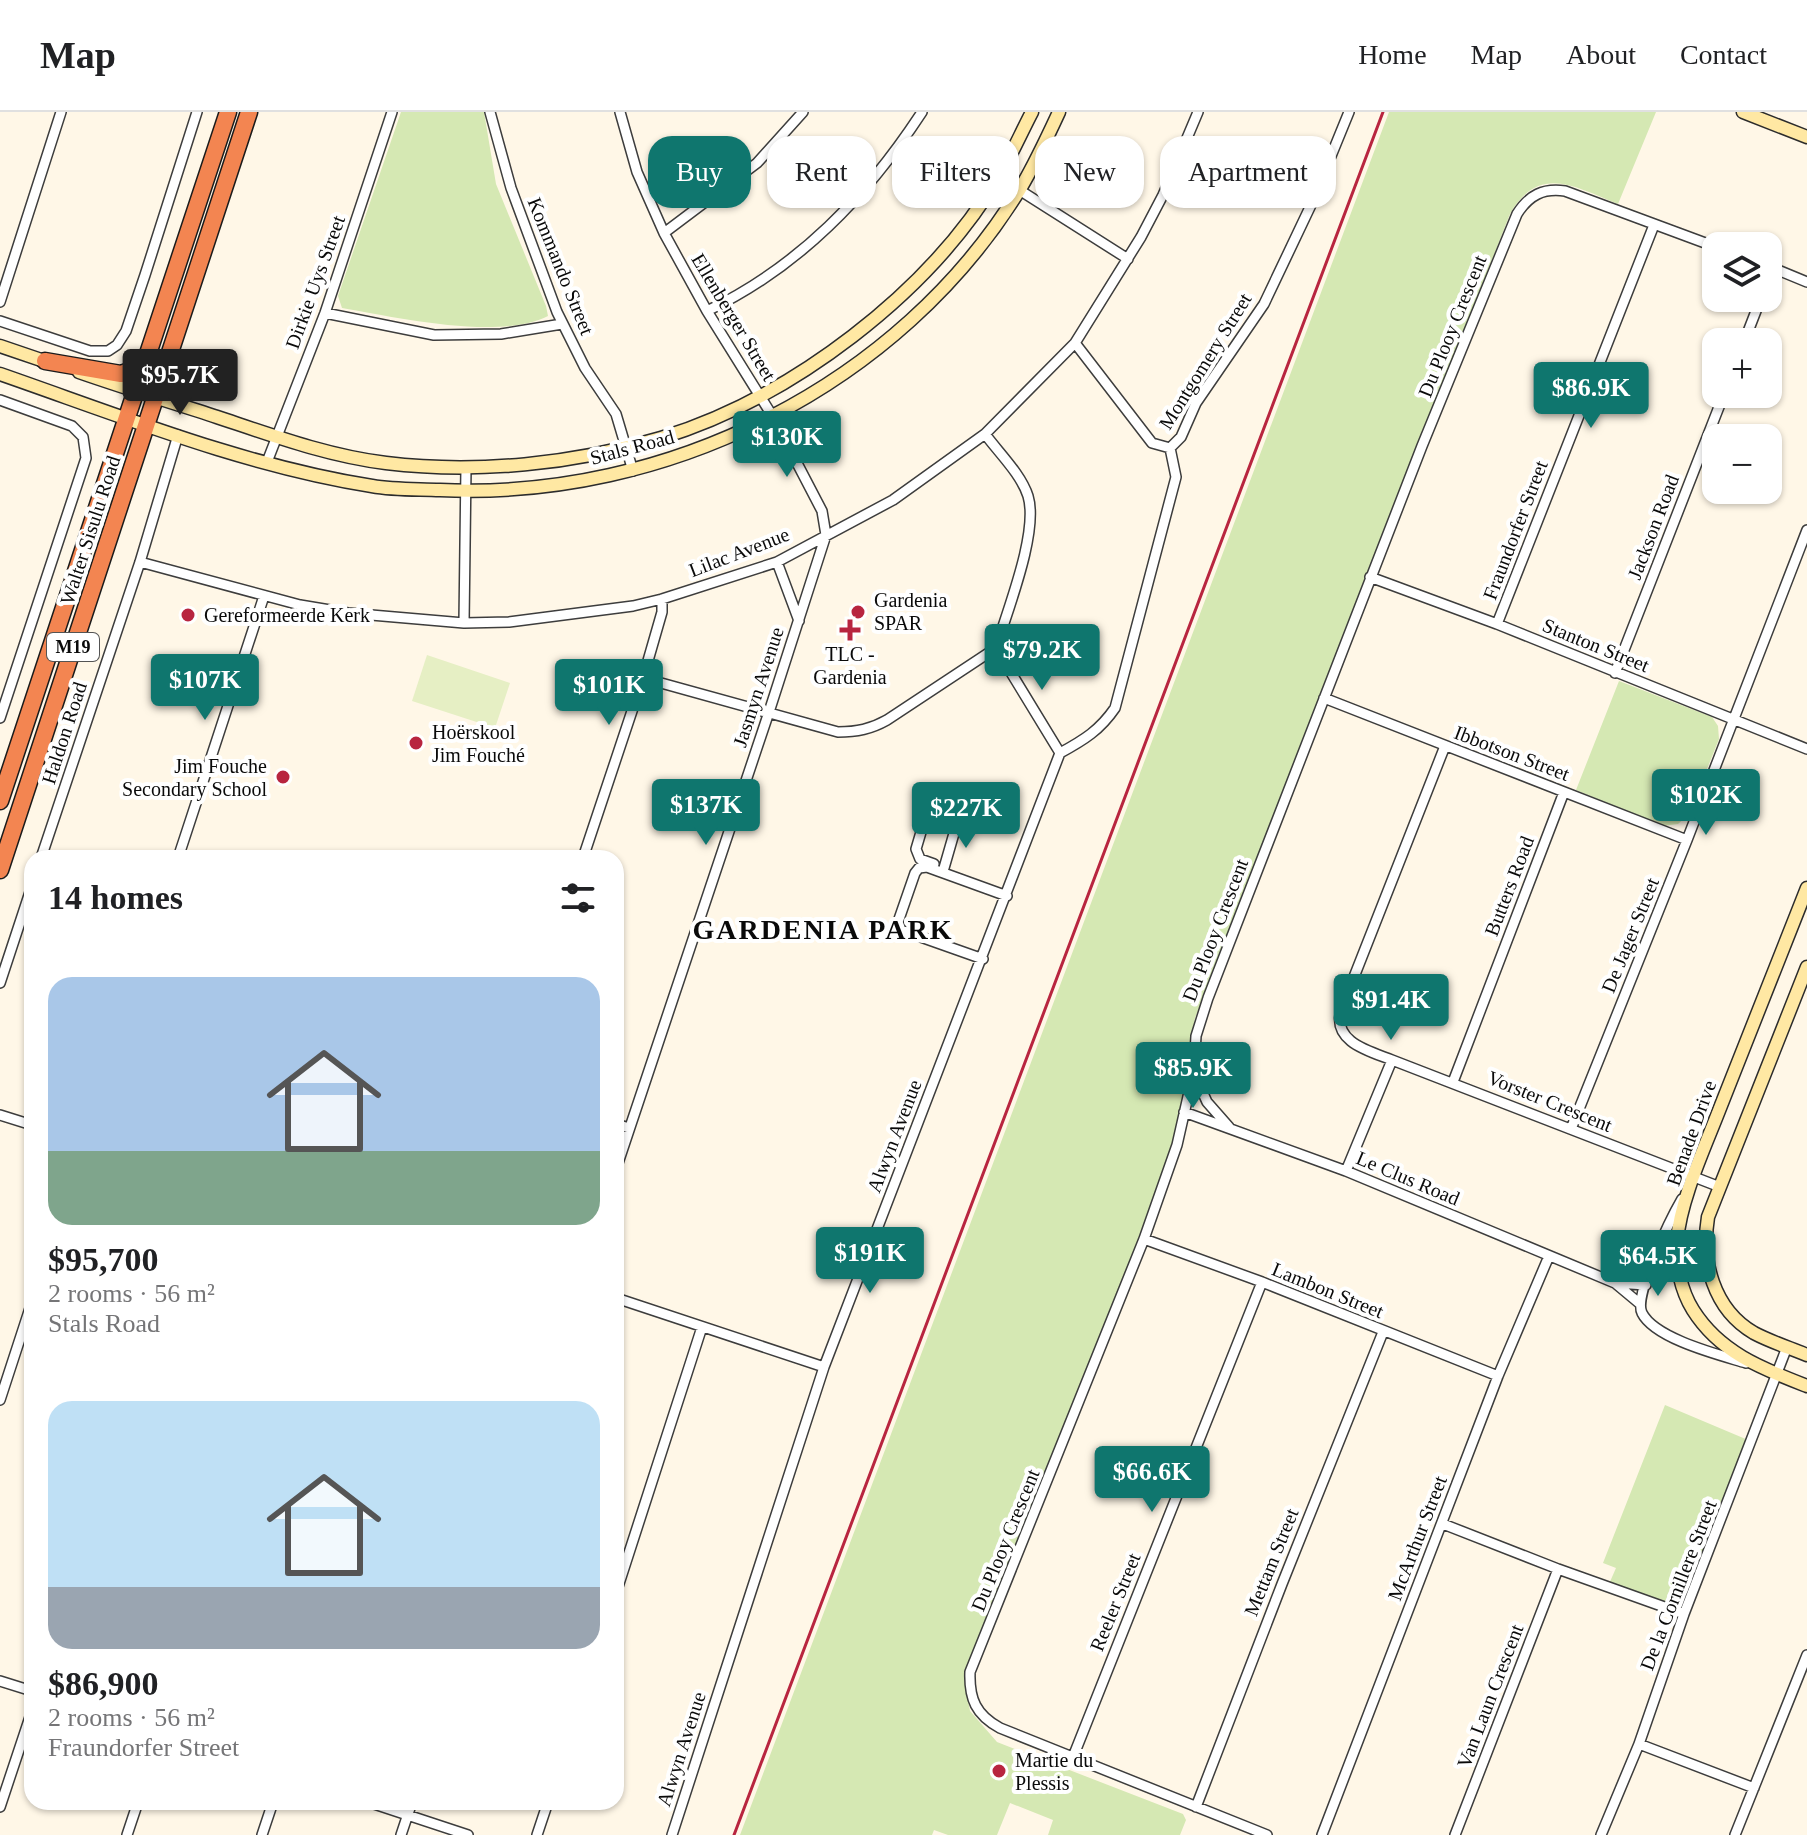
<!DOCTYPE html>
<html lang="en">
<head>
<meta charset="utf-8">
<style>
  body { margin:0; font-family:"Times New Roman",serif; background:#f6f6f6; color:#202124; height:100vh; display:flex; flex-direction:column; font-size:30px; white-space:nowrap }
  * { box-sizing:border-box; margin:0 }
  p { font-size:26px; color:#757577 }
  .icon { flex:none; width:44px; height:44px; fill:none; stroke:currentColor; stroke-width:2; stroke-linecap:round; stroke-linejoin:round }
  .map { position:relative; flex:1; overflow:hidden }
  .drawer { position:absolute; left:24px; top:738px; width:600px; height:960px; display:flex; flex-direction:column; background:#fff; border-radius:24px; box-shadow:0 2px 6px #0004 }
  .drawer>* { flex:none }
  .guide { position:absolute; left:648px; top:24px; width:760px; height:72px; display:flex; gap:16px }
  .tools { position:absolute; left:1702px; top:120px; display:grid; gap:16px }
  .tools a { display:grid; place-items:center; width:80px; height:80px; border-radius:16px; background:#fff; box-shadow:0 2px 6px #0004; font-size:40px }
  .price { position:absolute; translate:-50% -68px; padding:0 18px; border-radius:8px; background:#0f766e; color:#fff; font-size:26px; line-height:52px; filter:drop-shadow(0 2px 4px #0008) }
  .price::after { content:''; position:absolute; left:50%; top:48px; width:24px; height:18px; margin-left:-12px; background:inherit; clip-path:polygon(0 0,100% 0,50% 100%) }
  .price.on { background:#222; color:#fff }
  ul { padding:0; list-style:none }
  li { display:grid; align-content:center; gap:16px; height:424px; padding:0 24px }
  li span { display:grid; place-items:center; height:248px; border-radius:24px; color:#555 }
  li>.icon { margin-inline-start:auto }
  span .icon { width:144px; height:144px; fill:#fffc; stroke-width:1 }
  li b { font-size:34px }
  h2 { display:flex; justify-content:space-between; align-items:center; height:96px; padding:0 24px; font-size:34px }
  .pill { padding:0 28px; border-radius:24px; background:#fff; box-shadow:0 2px 6px #0004; font-size:28px; line-height:72px }
  .pill.on { background:#0f766e; color:#fff }
  header { display:flex; align-items:center; gap:48px; box-sizing:border-box; height:112px; padding:0 40px; background:#fff; border-bottom:2px solid #e0e0e0 }
  header strong { font-size:38px }
  nav { display:flex; gap:44px; margin-inline-start:auto; font-size:28px }
  .map>svg:first-child { display:block }
  .green { fill:#d5e8b3 }
  .pitch { fill:#e6efc4 }
  .lines { fill:none; stroke-linecap:round; stroke-linejoin:round }
  .street-casing { stroke:#3d3d3d; stroke-width:12 }
  .secondary-casing { stroke:#2c2c2c; stroke-width:15 }
  .highway-casing { stroke:#1b1b1b; stroke-width:19 }
  .street { stroke:#fff; stroke-width:9 }
  .secondary { stroke:#ffe8a3; stroke-width:12 }
  .highway { stroke:#f38551; stroke-width:16 }
  .rail { stroke:#b8253f; stroke-width:3 }
  .poi-dot { fill:#b8253f; stroke:#fff; stroke-width:3 }
  .labels { text-anchor:middle; dominant-baseline:central; stroke-width:8; stroke-linejoin:round; paint-order:stroke }
  .shield { fill:#fff; stroke:#545454; stroke-width:2 }
  .shield-label { font-size:18px; font-weight:bold; fill:#0a0a0a }
  .street-label { font-size:20px; fill:#0a0a0a; stroke:#fff }
  .poi-label { font-size:20px; fill:#0a0a0a; stroke:#fff; text-anchor:start }
  .district-label { font-size:28px; font-weight:bold; letter-spacing:2px; fill:#0a0a0a; stroke:#fff }
</style>
</head>
<body>
<header>
<strong>Map</strong>
<nav><a>Home</a><a>Map</a><a>About</a><a>Contact</a></nav>
</header>
<div class="map">
<svg width="1807" height="1723" viewBox="0 0 1807 1723">
  <rect width="100%" height="100%" fill="#fff7e7"/>
  <path class="green" d="M401,0H484L496,72L546,194L548,204C499,229 394,205 342,196L338,184Z
    M1389,0H1656L1618,92C1575,75 1539,51 1510,102L1195,906C1187,946 1187,988 1177,1028L969,1560L967,1582L970,1599L997,1630L1183,1702L1186,1708L1180,1723H1048L1053,1708L1010,1691L997,1723H948L934,1718L932,1723H740Z
    M1619,569L1712,605L1718,614L1719,627L1689,702L1678,712L1662,714L1576,678Z
    M1665,1293L1748,1328L1686,1485L1677,1494L1666,1495L1609,1472L1616,1456L1603,1451Z"/>
  <path class="pitch" d="M427,543L510,571L495,616L412,589Z"/>
  <g class="lines">
    <g class="street-casing">
      <path id="street" d="M490,0L511,76L557,200L585,256L616,302L633,359
        M999,65L1128,147
        M664,121L757,51L803,0
        M1768,154L1807,170
        M0,190L61,0
        M707,199C799,155 867,84 922,0
        M325,201L434,223L501,222L562,212
        M0,209L90,239H108L117,233L126,219L145,163L197,0
        M1744,230L1761,186
        M1075,231L1152,331L1170,336
        M0,288L72,314L83,325L86,346L0,606
        M267,350L325,201L392,0
        M140,450L300,493L348,501L464,511L509,510L633,494L662,487L777,450L893,388L985,322L1075,231L1141,125L1163,83L1198,0
        M777,450L799,509
        M1370,465L1497,512L1807,637
        M464,511L466,355
        M1497,512L1654,113
        M996,536L1060,641
        M1615,561L1724,282
        M643,566L838,620C857,620 871,617 887,608L996,536C1007,499 1039,420 1028,384C1021,362 999,341 985,322
        M1324,586L1687,728
        M1445,634L1341,898C1332,930 1369,939 1392,948L1720,1075
        M1060,641C1084,628 1100,618 1115,596L1176,365L1170,336L1181,325L1196,291L1264,192L1311,93L1349,0
        M929,693L916,737L920,747L934,752
        M41,746L140,450L178,323
        M178,746L264,484
        M583,746L643,566L662,500V487
        M944,756L957,711
        M983,847L901,818L898,810L915,761L919,756L927,755L1007,784
        M0,871L32,774
        M1194,961L1207,990L1229,1015
        M1453,970L1564,680
        M1184,1000L1346,1059L1615,1171L1646,1173
        M0,1003L32,1013
        M616,1012L629,1016
        M1571,1017L1687,728L1807,418
        M616,1057L769,600L826,423L822,399L773,305L707,199L664,121L637,60L620,0
        M1346,1059L1392,948
        M1682,1087C1671,1106 1633,1184 1642,1201C1655,1227 1720,1243 1746,1251
        M1144,1127L1262,1170L1498,1264
        M1615,1171L1639,1191
        M616,1186L824,1255
        M0,1288L32,1190
        M1443,1412L1558,1457L1684,1502
        M616,1481L702,1215
        M0,1569L32,1579
        M1639,1632L1754,1676
        M1073,1645L1262,1170
        M368,1690L468,1723
        M0,1695L32,1599
        M1196,1695L1282,1472L1383,1220
        M127,1723L138,1690
        M262,1723L273,1690
        M401,1723L412,1690
        M537,1723L548,1690
        M672,1723L824,1255L1060,641
        M1267,1723L1000,1616C976,1603 969,1587 970,1560L1144,1127L1177,1033L1194,958L1196,924L1208,886L1422,334L1517,102C1529,83 1543,76 1565,79L1716,135
        M1322,1723L1498,1264L1549,1144
        M1455,1723L1558,1457
        M1601,1723L1639,1632L1684,1502L1787,1235
        M1735,1723L1807,1543"/>
    </g>
    <g class="secondary-casing">
      <path id="secondary" d="M1743,0L1807,25
        M0,234L50,251
        M79,260C125,276 171,290 217,305C271,323 328,344 386,351C476,362 574,352 661,326C791,286 929,182 999,64C1011,44 1021,21 1032,0
        M0,262C121,304 245,354 372,374C394,378 417,377 440,378C667,389 900,273 1020,77C1035,52 1047,26 1059,0
        M1807,776C1778,850 1749,923 1720,996C1705,1035 1680,1088 1677,1129C1675,1151 1681,1179 1693,1198C1720,1241 1763,1257 1807,1274
        M1807,855L1708,1105C1701,1149 1713,1197 1754,1221C1771,1230 1790,1236 1807,1243"/>
    </g>
    <g class="highway-casing">
      <path id="highway" d="M45,249L121,262L134,257L144,246
        M0,689L228,0
        M0,758L249,0"/>
    </g>
    <use href="#street" class="street"/>
    <use href="#secondary" class="secondary"/>
    <use href="#highway" class="highway"/>
    <path class="rail" d="M734,1723L1383,0"/>
  </g>
  <g class="poi-dot">
    <circle cx="858" cy="500" r="8"/>
    <circle cx="188" cy="503" r="8"/>
    <path d="M846 506h8v8h8v8h-8v8h-8v-8h-8v-8h8z"/>
    <circle cx="416" cy="631" r="8"/>
    <circle cx="283" cy="665" r="8"/>
    <circle cx="999" cy="1659" r="8"/>
  </g>
  <g class="labels">
    <rect class="shield" x="47" y="521" width="52" height="28" rx="6"/>
    <g class="shield-label">
      <text x="73" y="535">M19</text>
    </g>
    <g class="street-label">
      <text transform="translate(561 154) rotate(68)">Kommando Street</text>
      <text transform="translate(315 170) rotate(-70)">Dirkie Uys Street</text>
      <text transform="translate(734 205) rotate(59)">Ellenberger Street</text>
      <text transform="translate(1452 214) rotate(-68)">Du Plooy Crescent</text>
      <text transform="translate(1205 249) rotate(-58)">Montgomery Street</text>
      <text transform="translate(632 335) rotate(-15)">Stals Road</text>
      <text transform="translate(1653 415) rotate(-69)">Jackson Road</text>
      <text transform="translate(90 418) rotate(-72)">Walter Sisulu Road</text>
      <text transform="translate(1515 418) rotate(-69)">Fraundorfer Street</text>
      <text transform="translate(739 440) rotate(-21)">Lilac Avenue</text>
      <text transform="translate(1596 533) rotate(22)">Stanton Street</text>
      <text transform="translate(758 575) rotate(-72)">Jasmyn Avenue</text>
      <text transform="translate(64 621) rotate(-72)">Haldon Road</text>
      <text transform="translate(1512 641) rotate(21)">Ibbotson Street</text>
      <text transform="translate(1509 774) rotate(-69)">Butters Road</text>
      <text transform="translate(1215 818) rotate(-69)">Du Plooy Crescent</text>
      <text transform="translate(1630 823) rotate(-68)">De Jager Street</text>
      <text transform="translate(1550 989) rotate(22)">Vorster Crescent</text>
      <text transform="translate(1691 1021) rotate(-70)">Benade Drive</text>
      <text transform="translate(894 1024) rotate(-69)">Alwyn Avenue</text>
      <text transform="translate(1408 1066) rotate(23)">Le Clus Road</text>
      <text transform="translate(1328 1178) rotate(22)">Lambon Street</text>
      <text transform="translate(1417 1426) rotate(-69)">McArthur Street</text>
      <text transform="translate(1005 1428) rotate(-68)">Du Plooy Crescent</text>
      <text transform="translate(1271 1450) rotate(-68)">Mettam Street</text>
      <text transform="translate(1678 1473) rotate(-69)">De la Cornillere Street</text>
      <text transform="translate(1115 1490) rotate(-68)">Reeler Street</text>
      <text transform="translate(1490 1584) rotate(-69)">Van Laun Crescent</text>
      <text transform="translate(681 1637) rotate(-72)">Alwyn Avenue</text>
    </g>
    <g class="poi-label">
      <text x="874" y="488">Gardenia<tspan x="874" dy="23">SPAR</tspan></text>
      <text x="204" y="503">Gereformeerde Kerk</text>
      <text x="850" y="542" text-anchor="middle">TLC -<tspan x="850" dy="23">Gardenia</tspan></text>
      <text x="432" y="620">Hoërskool<tspan x="432" dy="23">Jim Fouché</tspan></text>
      <text x="267" y="654" text-anchor="end">Jim Fouche<tspan x="267" dy="23">Secondary School</tspan></text>
      <text x="1015" y="1648">Martie du<tspan x="1015" dy="23">Plessis</tspan></text>
    </g>
    <g class="district-label">
      <text x="823" y="817">GARDENIA PARK</text>
    </g>
  </g>
</svg>
<div class="tools">
<a><svg class="icon" aria-label="layers" viewBox="0 0 24 24"><path d="M12 4l9 5-9 5-9-5zM3 14l9 5 9-5"/></svg></a>
<a>+</a>
<a>−</a>
</div>
<b class="price on" style="left:180px;top:305px">$95.7K</b>
<b class="price" style="left:1591px;top:318px">$86.9K</b>
<b class="price" style="left:787px;top:367px">$130K</b>
<b class="price" style="left:1042px;top:580px">$79.2K</b>
<b class="price" style="left:205px;top:610px">$107K</b>
<b class="price" style="left:609px;top:615px">$101K</b>
<b class="price" style="left:1706px;top:725px">$102K</b>
<b class="price" style="left:706px;top:735px">$137K</b>
<b class="price" style="left:966px;top:738px">$227K</b>
<b class="price" style="left:1391px;top:930px">$91.4K</b>
<b class="price" style="left:1193px;top:998px">$85.9K</b>
<b class="price" style="left:870px;top:1183px">$191K</b>
<b class="price" style="left:1658px;top:1186px">$64.5K</b>
<b class="price" style="left:1152px;top:1402px">$66.6K</b>
<div class="guide">
<a class="pill on">Buy</a>
<a class="pill">Rent</a>
<a class="pill">Filters</a>
<a class="pill">New</a>
<a class="pill">Apartment</a>
</div>
<section class="drawer">
<h2>14 homes<svg class="icon" aria-label="filters" viewBox="0 0 24 24"><path d="M4 7h16M4 17h16"/><circle cx="9" cy="7" r="2"/><circle cx="15" cy="17" r="2"/></svg></h2>
<ul>
<li><span style="background:linear-gradient(#a9c7e8 70%,#7fa58c 0)"><svg class="icon" aria-label="home" viewBox="0 0 24 24"><path d="M3 11l9-7 9 7M6 9v11h12V9"/></svg></span><div><b>$95,700</b><p>2 rooms · 56 m²</p><p>Stals Road</p></div></li>
<li><span style="background:linear-gradient(#bfe0f5 75%,#9aa5b1 0)"><svg class="icon" aria-label="home" viewBox="0 0 24 24"><path d="M3 11l9-7 9 7M6 9v11h12V9"/></svg></span><div><b>$86,900</b><p>2 rooms · 56 m²</p><p>Fraundorfer Street</p></div></li>
</ul>
</section>
</div>
</body>
</html>
